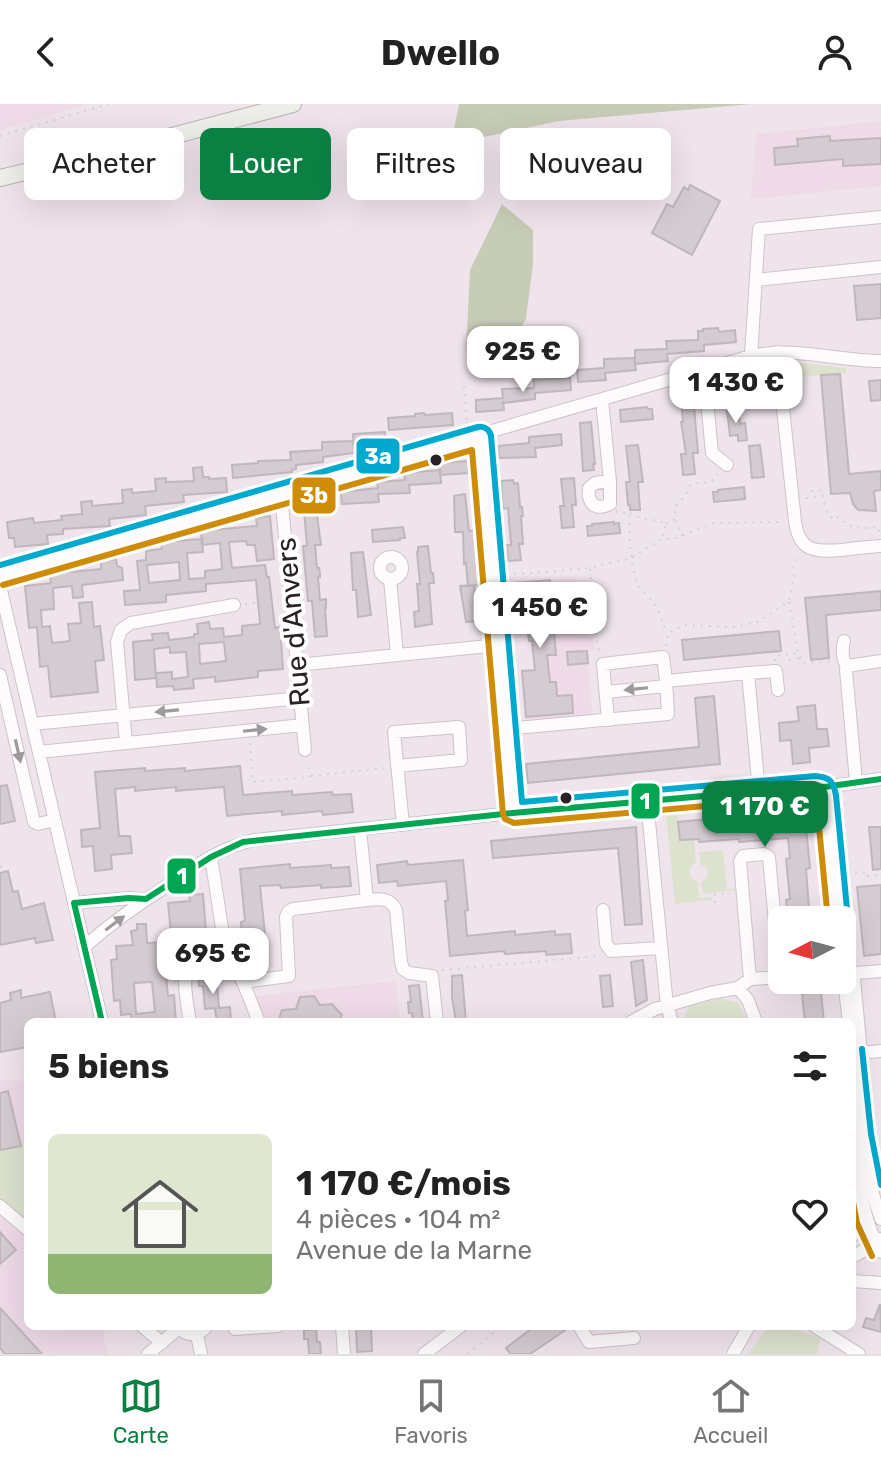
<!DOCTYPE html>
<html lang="fr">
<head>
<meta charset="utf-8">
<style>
  body { margin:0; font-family:Rubik,sans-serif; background:#f6f6f6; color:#222; height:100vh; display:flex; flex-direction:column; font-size:30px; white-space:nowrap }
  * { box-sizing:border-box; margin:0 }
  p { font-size:26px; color:#767676 }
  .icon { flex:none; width:44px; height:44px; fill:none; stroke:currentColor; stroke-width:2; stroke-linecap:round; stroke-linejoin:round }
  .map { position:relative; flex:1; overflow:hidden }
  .side { position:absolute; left:24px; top:914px; width:832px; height:312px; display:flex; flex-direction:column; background:#fff; border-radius:12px; box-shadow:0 8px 32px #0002 }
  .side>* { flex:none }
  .top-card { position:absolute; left:24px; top:24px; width:834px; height:72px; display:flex; gap:16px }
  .needle { width:52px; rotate:264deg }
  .controls { position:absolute; left:768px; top:802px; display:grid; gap:16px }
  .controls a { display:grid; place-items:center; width:88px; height:88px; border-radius:12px; background:#fff; box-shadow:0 8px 32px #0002; font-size:40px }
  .price { position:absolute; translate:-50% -68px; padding:0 18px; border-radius:16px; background:#fff; color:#222; font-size:26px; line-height:52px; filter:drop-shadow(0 2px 4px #0008) }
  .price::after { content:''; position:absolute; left:50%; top:48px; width:24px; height:18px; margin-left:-12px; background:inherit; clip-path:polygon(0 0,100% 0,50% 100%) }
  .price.on { background:#0b8043; color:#fff }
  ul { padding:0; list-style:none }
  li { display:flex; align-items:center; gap:24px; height:200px; padding:0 24px }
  li span { display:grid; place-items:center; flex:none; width:224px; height:160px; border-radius:12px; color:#555 }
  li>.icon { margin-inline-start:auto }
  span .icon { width:96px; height:96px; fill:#fffc; stroke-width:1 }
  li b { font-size:34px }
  h2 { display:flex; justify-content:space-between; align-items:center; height:96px; padding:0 24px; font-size:34px }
  .pill { padding:0 28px; border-radius:12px; background:#fff; box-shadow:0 8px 32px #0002; font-size:28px; line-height:72px }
  .pill.on { background:#0b8043; color:#fff }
  header { display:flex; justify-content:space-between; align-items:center; height:104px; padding:0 24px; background:#fff; font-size:36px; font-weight:700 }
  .dock { display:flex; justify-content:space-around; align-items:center; height:112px; border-top:2px solid #e0e0e0; background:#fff; font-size:22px; color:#767676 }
  .dock a { display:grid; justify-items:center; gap:4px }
  .dock .on { color:#0b8043 }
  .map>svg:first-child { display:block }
  .built { fill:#efdae8 }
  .green { fill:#dde2cf }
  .forest { fill:#c7ccb7 }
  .building { fill:#d5ccd2; stroke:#c0b6bc; stroke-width:2; fill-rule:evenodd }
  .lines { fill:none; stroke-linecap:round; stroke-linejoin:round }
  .minor-casing { stroke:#cdc3c9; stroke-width:14 }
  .major-casing { stroke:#b6b4af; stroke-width:18 }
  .path { stroke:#d5d1d3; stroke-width:2; stroke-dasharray:2 6; stroke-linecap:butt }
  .minor { stroke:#fdfbfc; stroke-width:12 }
  .major { stroke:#eeefeb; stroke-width:16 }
  .bus-1-casing { stroke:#fff; stroke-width:12 }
  .bus-2-casing { stroke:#fff; stroke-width:12 }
  .bus-3-casing { stroke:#fff; stroke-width:12 }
  .bus-1 { stroke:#00a651; stroke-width:6 }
  .bus-2 { stroke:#ce8c08; stroke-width:6 }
  .bus-3 { stroke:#00a9ce; stroke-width:6 }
  .oneway { fill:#9e999c }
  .bus-dot { fill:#2a2227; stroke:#fff; stroke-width:3 }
  .labels { text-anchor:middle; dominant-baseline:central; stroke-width:8; stroke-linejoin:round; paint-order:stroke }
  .street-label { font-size:28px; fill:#2a2227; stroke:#fff }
  .line-badge { stroke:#fff; stroke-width:3 }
  .badge-label { font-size:22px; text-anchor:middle; font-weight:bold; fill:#fff }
</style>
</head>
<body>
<header><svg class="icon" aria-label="back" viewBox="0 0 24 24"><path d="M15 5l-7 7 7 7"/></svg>Dwello<svg class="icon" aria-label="person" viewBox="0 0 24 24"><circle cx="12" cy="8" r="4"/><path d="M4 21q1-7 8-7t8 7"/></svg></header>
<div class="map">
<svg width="881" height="1250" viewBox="0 0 881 1250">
  <rect width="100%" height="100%" fill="#f0e4ec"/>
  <path class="built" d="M0,0H88L0,26Z
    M881,17V82L751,95L756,30Z
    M576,474L581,531L593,533L595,546L587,547L592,610L526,616L522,567L535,566L530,515L518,516L514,479Z
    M396,877L400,918H267L255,892Z
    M0,976L28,977V1222H107L103,1234L108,1250H0Z"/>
  <path class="green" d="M795,258L846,264V269L793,274C788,271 787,267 788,261Z
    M677,709L680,736L694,735L696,759C689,762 688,768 691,774L698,778L699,794L712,793V796L675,800L666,710Z
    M723,746L727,785L737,784V786L703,790L701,778C707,774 710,770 706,763L700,760L699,748Z
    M721,894L738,899L748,918H687L685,911L689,902Z
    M27,1037L28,1039V1119L0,1096V1041Z
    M769,1222H784L821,1234L817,1250H748Z"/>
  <path class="forest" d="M459,0H752L559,17L451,40Z
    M502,100L533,126V160L526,215L503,254L480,262L466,248L470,166Z"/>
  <path class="building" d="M830,32V37L881,34V60L843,62V55L775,61L774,44L798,42L797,35Z
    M690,81L720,97L692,151L652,129L667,100L673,103L684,83L688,86Z
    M881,180V214L857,216L854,182Z
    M718,224L719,228L735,226L736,238L704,241V247L667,250L668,257L635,260L636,266L605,269L606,276L578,278L577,266L604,264V255L635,254V259V246L667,245L666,237L698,236V227H703V225Z
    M768,268L769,281L753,282V287L721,290L720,277L752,274V270Z
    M840,270L849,370L881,367V386L874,387L876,407L858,406L853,400L850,389L831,390L821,271Z
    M570,274L571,286L535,289V295L503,299V297L504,306L476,308V296L503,294L502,285L534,284V276Z
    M881,276V296L871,297L869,277Z
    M693,290L698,349H693L695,370L683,371L681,350H686L681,318H683L681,291Z
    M647,303L648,305H652L653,315L621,318L620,306Z
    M739,305L740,320L745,319L747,336L738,337V331L730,332L727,306Z
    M424,309L425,311L452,309L453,321L389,326L388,314L415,312V310Z
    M591,318L595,360H593L594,366L583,367L580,319Z
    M385,328V340L354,343L353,330Z
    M561,330L562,341L535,344L536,353L499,354L498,342L529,339V333Z
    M353,337L354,349L323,353V358L296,361V365L292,366V368L233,374L232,361L258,359V357L291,356L290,348L322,346V338Z
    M638,341L643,378H638L640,406H630V401H628L626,378H630L626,342Z
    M760,341L764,373L752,374L749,342Z
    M468,357L469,369L440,371L439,359Z
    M202,363L203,373H209V375L226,374L227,388L183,391L184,398L145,402L146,411L109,415L110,422L63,425V430L47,431L48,440L15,443L14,434H9L7,418L33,414L34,419L62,416L61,412L82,410L81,398L92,397V402L123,399L122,386L132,385V389L156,387L155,375L166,374V378L194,377L193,364Z
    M440,366L441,379L409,381L410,389L378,390L379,398L342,400L341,388L378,384L377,378L405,376L404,369Z
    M574,374L576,401H572L574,423L562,424L560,402H564L561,375Z
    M513,376L514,380L518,379L520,403H522L523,412H521L523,440H519L521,456L508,457L507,441H511L508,404L503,405L501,377Z
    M744,383L745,395L714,398L713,388H718V386Z
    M465,390L469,427L475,426L480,481L468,482L466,459L464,460L463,428H455L454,392Z
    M316,404L321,441H315L317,464H319L320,469V473H318L319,485L320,496L326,495V504H325L327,532L315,533L312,497H308L303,442H307L304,406Z
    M270,412L274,455L257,457L255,441H247L246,437L229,438L232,464L265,461L267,473H269L275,524L280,523L283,565L258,567V573L215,578V573L193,575L194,584L174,586L173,582L157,583L156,569L172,568V575L188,573L186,548L170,549V543L154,545L156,574L135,576L133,538L153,536L152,530L168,529L169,536L194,533V530H198L197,520L209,518L210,525L223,524L224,533L242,531V522L260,520L256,476L206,480V487L166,491V498L125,501L124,487L140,486L137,457L146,456V447L162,445L161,438L202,435L203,448L187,449L189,475L205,474V467L222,465L220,439L202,441L201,427L257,422L256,414ZM179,458L180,476L149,479L147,461ZM224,538L226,557L200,560L199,540Z
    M614,418V420L619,419L620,429L588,432L587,422H592V420Z
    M403,423L405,434H400V436L373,438L372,426Z
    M428,442L431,469H433L434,479H429L432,520L415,523L414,508L419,507L417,480H420L417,448H418V443Z
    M363,448L371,511L358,513L356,486H353L351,449Z
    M116,455L117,462L122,464L123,476L82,481L83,493L73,494L72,482L53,484L54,505L41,506L42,523L50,522L52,539L70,537L68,520L81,519L79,499L92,498L94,523L100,522L104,556L95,557L98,588L51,593L48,562L40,563L37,523L29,524L25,482L51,479L50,470L101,465V457Z
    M550,476L556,551H547L550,578H556L557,592L572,591L573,609L526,613L522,567L535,566L532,537H529L526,515L518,516L514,479Z
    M474,481L478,517L466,518L460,482Z
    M881,487V506L826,511L829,554L811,556L805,494Z
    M779,527L781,547L684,556L682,536Z
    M587,547L588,559L568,561L567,548Z
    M714,592L720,660L528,679L526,660L699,643L695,594Z
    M815,601L817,625H827L829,642L809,644L810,658L793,660L791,636L780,637L779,619L799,617L797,603Z
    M240,662L243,691L292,687V691L332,688L333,691L351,690L353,708L323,711L322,707L282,711V707L227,712L224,683L176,687V683L135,687V683L115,685L119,732H130L132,749L111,751L112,765L95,767L93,742L82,743L81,726L100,724L95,668L145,664V667L185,664V667Z
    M7,681L15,717L0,720V682Z
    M805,713L810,764L806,765L809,805L806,806V816H788L786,796L790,795L786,755L790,754L788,734L739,738V735L699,738V735L680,736L678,718L708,715V719L749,715V719Z
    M636,723L642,820L625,821L618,744L493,754L491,737Z
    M869,723H881V765L873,766Z
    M463,756L468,806L465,807L467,832L515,827V831L555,827V831L570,830L572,849L546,851V847L505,850L504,847L450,852L445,797L448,796L446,777L398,782L397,777L379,779L377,761L407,757L408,761Z
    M290,760V764L331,761V764L349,763L351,782L321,784V781L281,784L280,781L260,782L265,830L260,831L262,845L243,847L241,818L245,817L240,765Z
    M8,767L13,788L18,787L22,805L44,799L53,836L36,839L35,834L0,841V769Z
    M881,781V850L864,852L857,783Z
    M203,790L206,827L200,828L201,842L174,844V850L164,851L168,892L174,891L176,918H132L131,910L121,911L120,896L114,897L111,856L117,855L116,842L133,841L131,827L137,826V820H146L147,839L166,838L165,831L171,830L168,799L190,797L189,791ZM152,878L155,908L136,910L134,879Z
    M643,856L647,896L636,902L631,858Z
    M212,866L214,880H217L219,904L230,903L231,918H217L215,905L217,904L205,905L203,882H199L198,867Z
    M462,871L466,918H456L452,893V872Z
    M610,871L613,902L603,903L600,872Z
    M419,881L423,918H413L412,909H409L408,898H411L409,882Z
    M21,886V894L50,888L56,918H28V943L0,948V899L11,896L10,889Z
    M821,888L824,918H805L802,890Z
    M314,892L320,901L332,900L342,911L338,918H278L282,906L296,905L300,893Z
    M8,987L21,1042L0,1046V989Z
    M0,1128L16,1146L0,1160Z
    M880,1200L881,1228L863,1223L866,1214L874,1216Z
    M0,1204L42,1250H5L0,1244Z
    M356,1222H371L372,1247L357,1248Z
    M535,1222L570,1223L530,1250H510L506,1244Z
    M316,1225L317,1238H320L321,1250H309L308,1235H304V1226Z"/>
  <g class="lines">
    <g class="minor-casing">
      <path id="minor" d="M756,176L881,163
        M777,248L795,417C799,448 815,448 842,446C855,444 868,443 881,442
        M751,252L759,125L881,113
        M704,265L712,349L727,361
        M602,296L610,377L595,379L589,384C587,400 596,407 610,400V377
        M481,333L513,709
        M281,390L305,646
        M380 464a11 11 0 1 1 22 0a11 11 0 1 1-22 0Z
        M0,471L481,333L492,327L751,252C795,242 837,257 881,257
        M390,475L397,551
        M0,482L102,918
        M844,537C842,544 842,556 847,562L846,566L856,677
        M297,561L499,541
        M847,562L881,557
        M748,569L776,567L778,586
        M0,571L34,718L38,720L55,716
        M606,588L666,582
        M608,616L603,560L663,553L666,577
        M32,620L301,594
        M506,625L668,610L666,577L748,569L759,688
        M126,639L117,538L121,526L131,519L234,501
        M39,648L303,621
        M397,662L461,656L459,623L394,628L403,721
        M824,683L826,692L838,816
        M647,697L667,902L672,918
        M211,753L226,850L243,878L259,918
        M367,796C379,795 390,793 396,806L401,858L403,865L409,869L432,872L437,918
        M74,799L129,794L146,795
        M603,806L606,840L611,847L661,844
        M84,843C109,821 137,801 165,783C192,764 221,743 254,736L513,709L816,682L824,683L881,675
        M842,860L849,918
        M844,870L881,867
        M850,870L854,875L860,938L852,950
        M750,875L740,757L743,752L764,750L769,753L780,873
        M243,878L289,872L286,813L288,808L293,805L367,796L360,725
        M738,884L748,896L756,918
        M190,918C188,903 178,864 194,856C203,852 217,852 226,850
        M631,918L655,905L710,889L738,884L750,875L782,873
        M852,946C858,1003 861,1061 881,1115
        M852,950L881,947
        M858,1032C854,1067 863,1117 881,1148
        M0,1102L28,1126
        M852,1132L859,1125L861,1104
        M852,1153L876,1140L879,1135
        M852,1177L881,1179
        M142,1222L162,1239
        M177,1222C186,1233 199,1233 207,1222
        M342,1222L344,1250
        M579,1222L589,1238L634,1234
        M814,1222L859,1250
        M235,1225L278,1222
        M197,1231L201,1250
        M148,1250L179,1224
        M424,1250L461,1222
        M733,1250L749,1222"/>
    </g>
    <g class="major-casing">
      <path id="major" d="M0,74L142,40L293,0"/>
    </g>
    <path class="path" d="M0,32L109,0
      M464,282L467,322L471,325
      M811,387L822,386L823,390
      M806,394L823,392L826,407L834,416L838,413C850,425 862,425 879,423V431
      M616,407L618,409H629C630,429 629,461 638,480C643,490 653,495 658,505C662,514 662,522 668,529
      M630,409C643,417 656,414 666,420L662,434
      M676,416L682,432
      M666,420L675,415V403L685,392L691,380L711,378L718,370
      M590,465L596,534L600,550
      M506,470L534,469L589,464L631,454L662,435H673L714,419L782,418
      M789,498L798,547
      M245,500L278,496
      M666,542L668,529L684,521L734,523L758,518L789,497L794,471L793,459L797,452
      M789,556L800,554
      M775,557V552L798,549L803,559L832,557
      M250,639L253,678L310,673L308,659
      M311,672L384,664
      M0,763L6,761
      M847,770L867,768V772L881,771
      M715,799L714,791L730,789
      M442,866L599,852
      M873,1036L881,1034
      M467,1250L502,1222"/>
    <use href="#minor" class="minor"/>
    <use href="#major" class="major"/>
    <g class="bus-1-casing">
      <path id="bus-1" d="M102,918L74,799L129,794L146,795L211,753L243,738L513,709L816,682L824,683L881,675"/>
    </g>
    <g class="bus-2-casing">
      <path id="bus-2" d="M3,481L472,346L503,710L505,715L514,719L816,692L828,816
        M852,1093L857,1119L872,1152"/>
    </g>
    <g class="bus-3-casing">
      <path id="bus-3" d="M0,461L478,323C485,322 490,326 491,332L522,698L815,672C830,673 833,677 836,691L848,815
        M862,945L871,1030L881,1081"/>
    </g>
    <use href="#bus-1" class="bus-1"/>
    <use href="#bus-2" class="bus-2"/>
    <use href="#bus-3" class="bus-3"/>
  </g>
  <defs><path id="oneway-solid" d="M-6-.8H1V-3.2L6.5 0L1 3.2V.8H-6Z" transform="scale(2)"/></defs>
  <g class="oneway">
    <use href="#oneway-solid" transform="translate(636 585) rotate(174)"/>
    <use href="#oneway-solid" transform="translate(167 607) rotate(175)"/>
    <use href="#oneway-solid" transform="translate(255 626) rotate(-6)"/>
    <use href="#oneway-solid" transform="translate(18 647) rotate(77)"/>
    <use href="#oneway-solid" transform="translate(115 819) rotate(-37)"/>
  </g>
  <g class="bus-dot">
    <circle cx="436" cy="356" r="7"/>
    <circle cx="566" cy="694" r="7"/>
  </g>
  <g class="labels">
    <g class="street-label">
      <text transform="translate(293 518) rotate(-95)">Rue d'Anvers</text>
    </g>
  </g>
  <g class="line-badge">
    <rect x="355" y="333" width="46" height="38" rx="8" fill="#00a9ce"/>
    <rect x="291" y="372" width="46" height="39" rx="8" fill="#ce8c08"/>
    <rect x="630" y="678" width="31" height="38" rx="8" fill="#00a651"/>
    <rect x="166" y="753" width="31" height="38" rx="8" fill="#00a651"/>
  </g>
  <g class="badge-label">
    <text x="378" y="360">3a</text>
    <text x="314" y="399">3b</text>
    <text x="645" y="705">1</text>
    <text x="182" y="780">1</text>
  </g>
</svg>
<div class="controls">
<a><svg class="needle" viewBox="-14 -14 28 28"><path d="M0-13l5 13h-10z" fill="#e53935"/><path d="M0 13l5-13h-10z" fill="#767676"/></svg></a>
</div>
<b class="price" style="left:523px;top:290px">925 €</b>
<b class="price" style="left:736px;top:321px">1 430 €</b>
<b class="price" style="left:540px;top:546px">1 450 €</b>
<b class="price on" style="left:765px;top:745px">1 170 €</b>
<b class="price" style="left:213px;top:892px">695 €</b>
<div class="top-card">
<a class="pill">Acheter</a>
<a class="pill on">Louer</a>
<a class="pill">Filtres</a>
<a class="pill">Nouveau</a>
</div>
<section class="side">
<h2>5 biens<svg class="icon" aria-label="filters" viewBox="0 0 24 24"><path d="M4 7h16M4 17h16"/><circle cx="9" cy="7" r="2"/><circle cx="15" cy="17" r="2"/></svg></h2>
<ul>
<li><span style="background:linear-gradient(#dfe7d0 75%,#8fb573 0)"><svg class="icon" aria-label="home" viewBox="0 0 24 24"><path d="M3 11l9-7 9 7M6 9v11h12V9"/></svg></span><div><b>1 170 €/mois</b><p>4 pièces · 104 m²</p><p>Avenue de la Marne</p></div><svg class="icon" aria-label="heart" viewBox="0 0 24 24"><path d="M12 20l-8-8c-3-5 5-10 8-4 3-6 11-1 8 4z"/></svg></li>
</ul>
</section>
</div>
<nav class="dock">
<a class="on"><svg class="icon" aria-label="map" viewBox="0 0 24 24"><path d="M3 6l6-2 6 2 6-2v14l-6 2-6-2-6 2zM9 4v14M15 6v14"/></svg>Carte</a>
<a><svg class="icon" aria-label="saved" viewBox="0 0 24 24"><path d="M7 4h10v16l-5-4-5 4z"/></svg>Favoris</a>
<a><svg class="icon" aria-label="home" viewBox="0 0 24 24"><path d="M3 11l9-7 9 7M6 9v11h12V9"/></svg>Accueil</a>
</nav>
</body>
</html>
